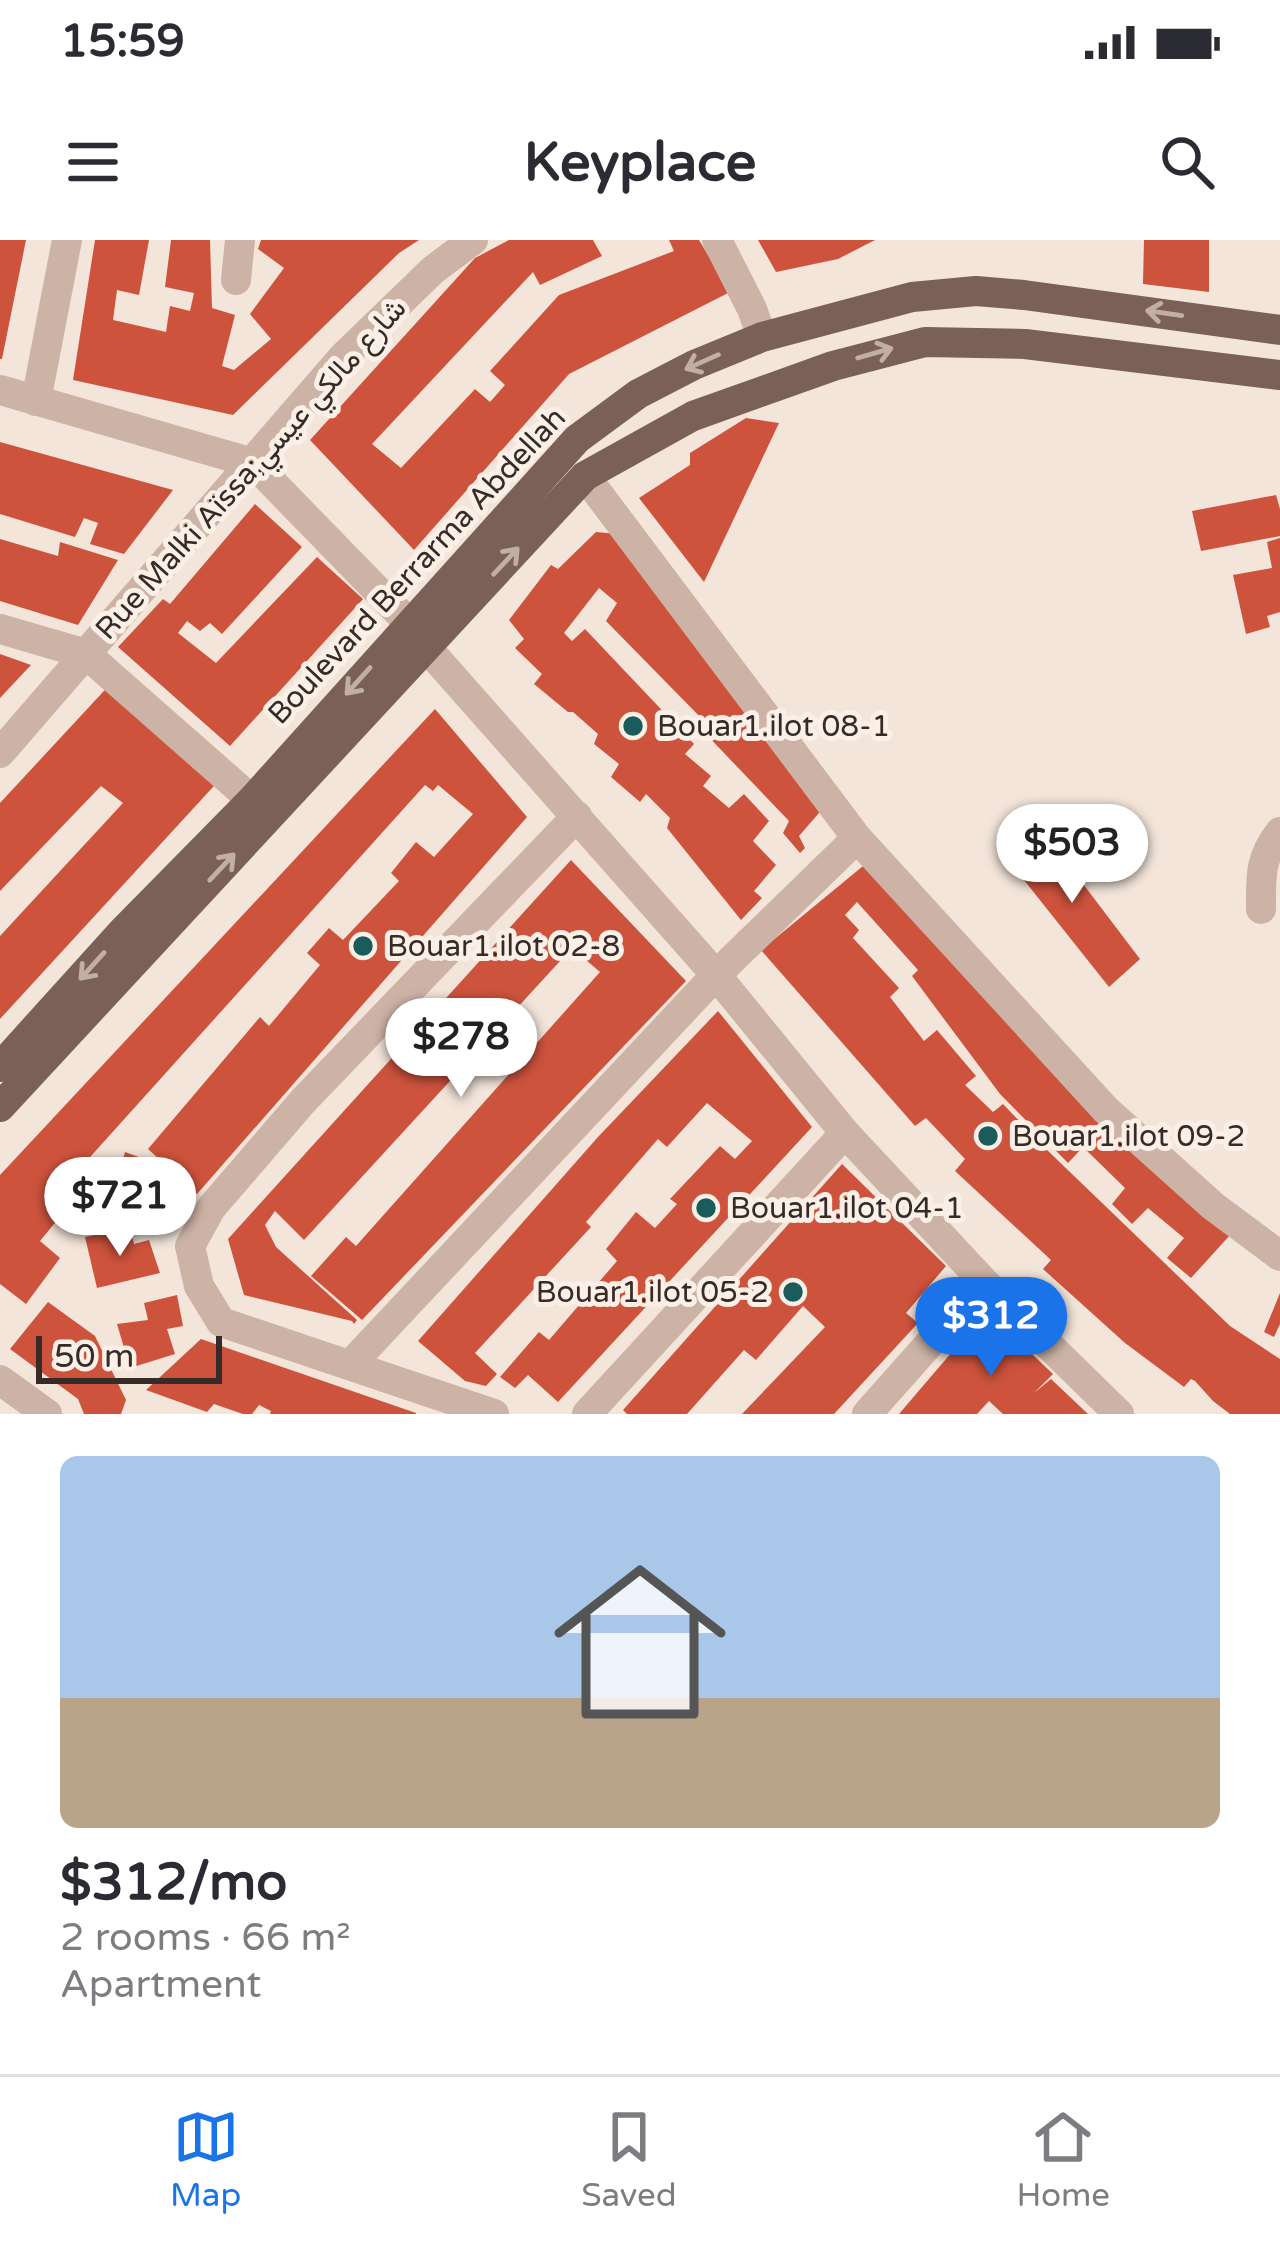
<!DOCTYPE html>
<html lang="en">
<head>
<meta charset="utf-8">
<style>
  body { margin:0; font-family:"Varela Round",Vazirmatn,sans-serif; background:#f2f2f3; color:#2b2b33; height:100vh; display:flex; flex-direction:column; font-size:45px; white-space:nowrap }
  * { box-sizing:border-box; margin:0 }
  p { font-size:39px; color:#7c7c81 }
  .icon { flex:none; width:66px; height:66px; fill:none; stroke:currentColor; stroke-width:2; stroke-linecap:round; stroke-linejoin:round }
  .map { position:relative; height:1174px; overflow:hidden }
  .panel { display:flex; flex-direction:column; background:#fff; flex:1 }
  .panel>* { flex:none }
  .scale { position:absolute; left:36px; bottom:30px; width:186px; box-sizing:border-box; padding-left:12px; border:6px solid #372b27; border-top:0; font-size:33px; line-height:42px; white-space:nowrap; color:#372b27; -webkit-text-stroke:9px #fbf0e7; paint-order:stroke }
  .price { position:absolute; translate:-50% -102px; padding:0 27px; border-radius:42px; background:#fff; color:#222; font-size:39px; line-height:78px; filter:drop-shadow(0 3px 6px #0008) }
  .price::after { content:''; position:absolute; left:50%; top:72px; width:36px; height:27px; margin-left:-18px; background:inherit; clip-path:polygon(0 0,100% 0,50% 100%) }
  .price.active { background:#1a73e8; color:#fff }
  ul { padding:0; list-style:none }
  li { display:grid; align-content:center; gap:24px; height:636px; padding:0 60px }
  li span { display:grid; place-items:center; height:372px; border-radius:18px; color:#555 }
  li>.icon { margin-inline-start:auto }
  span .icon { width:216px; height:216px; fill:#fffc; stroke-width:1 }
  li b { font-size:51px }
  .status { display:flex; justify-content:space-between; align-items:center; height:84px; padding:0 60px; background:#fff; direction:ltr }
  .status svg { height:33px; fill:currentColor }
  header { display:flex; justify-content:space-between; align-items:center; height:156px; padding:0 60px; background:#fff; font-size:54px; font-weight:800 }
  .tab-bar { display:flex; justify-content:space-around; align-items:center; height:168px; border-top:3px solid #e1e1e2; background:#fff; font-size:33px; color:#7c7c81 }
  .tab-bar a { display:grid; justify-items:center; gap:6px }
  .tab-bar .active { color:#1a73e8 }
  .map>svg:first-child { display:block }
  .building { fill:#ce533d }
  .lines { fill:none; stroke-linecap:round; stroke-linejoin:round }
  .minor { stroke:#ccb3a5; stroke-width:30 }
  .major { stroke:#7a6057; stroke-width:30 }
  .oneway { stroke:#c1afa6 }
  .poi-dot { fill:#1a5c5a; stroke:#fbf0e7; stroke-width:4.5 }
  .labels { text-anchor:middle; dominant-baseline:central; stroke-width:10; stroke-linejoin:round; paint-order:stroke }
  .street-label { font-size:30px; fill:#372b27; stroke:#fbf0e7 }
  .poi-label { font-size:30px; fill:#372b27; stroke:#fbf0e7; text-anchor:start }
</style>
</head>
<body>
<div class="status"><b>15:59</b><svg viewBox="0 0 49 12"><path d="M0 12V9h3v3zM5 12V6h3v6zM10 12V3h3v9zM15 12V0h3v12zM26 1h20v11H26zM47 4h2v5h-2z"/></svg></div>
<header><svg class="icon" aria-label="menu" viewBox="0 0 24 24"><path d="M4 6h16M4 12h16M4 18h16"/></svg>Keyplace<svg class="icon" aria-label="search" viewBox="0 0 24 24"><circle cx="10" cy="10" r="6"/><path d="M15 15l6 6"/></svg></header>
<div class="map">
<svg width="1280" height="1174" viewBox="0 0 1280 1174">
  <rect width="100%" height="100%" fill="#f3e5da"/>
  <path class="building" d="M0,0H26L2,119H0Z
    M95,0H149L139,55L117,50L113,80L166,92L170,66L190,71L194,53L165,47L171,0H210L212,68L235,75L222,126L234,130L271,99L250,74L284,28L258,9L261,0H419L399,13L233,175L73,140Z
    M509,0H593L602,16L540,45L533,32L372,204L401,228L475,149L490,162L505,145L490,131L559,55L674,11L669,0H699L730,52L569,134L414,310L310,200L475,18Z
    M758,0H875L838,19L776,32Z
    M1144,0H1209V52L1143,44Z
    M746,178L779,183L704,342L639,258L690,225V213Z
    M0,202L173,250L124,314L90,304L98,283L84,278L75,297L0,274Z
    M1276,255L1280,269V296L1201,311L1192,271Z
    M255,264L302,307L222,394L210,383L200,391L187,381L178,393L216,423L317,317L363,359L230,506L118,407L163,359L170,364Z
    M596,292L618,294L825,566L799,596L805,608L800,613L783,593L789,581L702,490L706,483L606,381L617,363L599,348L564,393L572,401L585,389L694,504L685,514L711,536L703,546L729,568L744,554L769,581L753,601L776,625L754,651L762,658L741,680L667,588L670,578L646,554L640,562L611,537L619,524L594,504L598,494L573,472H568L534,444L542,434L515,408L524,399L509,380L551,325L558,329Z
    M1280,298V372L1267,376L1270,387L1246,394L1233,335L1272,328L1267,302Z
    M0,299L58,316L60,302L118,320L78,385L0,361Z
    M0,414L31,425L0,458Z
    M115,439L224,535L0,779V696L123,563L101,546L0,651V563Z
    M435,469L527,577L197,954L148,909L260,777L269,786L320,725L307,713L329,688L343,700L399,641L391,633L416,602L434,617L473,574L438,545L433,551L425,545L55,956L67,968L40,1001L60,1018L26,1064L0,1044V935Z
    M1039,586L1140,719L1109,747L1004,615Z
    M874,617L1231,994L1191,1038L1167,1018L1184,998L1148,968L1132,984L1112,964L1125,948L1083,907L1068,923L1000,854L912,736L918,730L857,662L845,675L859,690L853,698L899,748L890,757L924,801L937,790L976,836L965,845L993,872L1003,864L1046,909L1230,1086L1280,1119V1174H1230L1213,1161L1195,1141L1191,1139L1184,1147L1125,1103L1043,1029L1051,1020L955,931L965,919L926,878L915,886L761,710Z
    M571,620L686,741L362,1080L311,1036L346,997L356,1006L600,732L572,708L304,1000L275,971L265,985L276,1007L357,1080L354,1084L352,1081L244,1055L228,999Z
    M718,771L812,887L558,1162L528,1135L515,1148L500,1137L539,1092L549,1100L617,1021L606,1009L636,972L655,988L677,964L670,959L720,906L735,919L752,901L707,863L667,907L658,899L586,982L591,987L475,1113L497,1134L486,1146L465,1141L418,1101L598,897Z
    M125,912L147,920L144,930L157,934L149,963L164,967L158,985L97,969L101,952L112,956Z
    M842,924L946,1026L906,1073L918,1083L834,1174H742L825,1087L803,1066L756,1120L744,1110L687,1174H627L623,1170Z
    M113,991L114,997L131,992L134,1004L149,1000L160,1033L97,1048L85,997Z
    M1280,1053V1084L1274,1097L1264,1092Z
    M177,1055L183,1086L167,1089L175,1114L130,1128L117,1084L148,1080L144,1063Z
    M48,1062L95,1096L126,1160L121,1174H84L78,1159L10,1109Z
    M987,1071L1053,1134L1034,1153L1051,1139L1088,1174H1003L989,1161L977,1174H899Z
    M201,1099L416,1173V1174H270L271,1171L259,1165L252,1174H243L214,1164L207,1172L146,1150Z"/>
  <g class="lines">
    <path class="minor" d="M717,0L752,69L762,97
      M236,40L240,0
      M0,150L253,223L409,383L426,407L716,735L845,893L984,1042L1119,1174
      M36,161L67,0
      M585,236L857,598L1106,870L1213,966L1280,1016
      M0,389L86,414L252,560
      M0,513L343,117L433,30L473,0
      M1261,669C1261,637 1259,619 1280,592
      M350,1125L716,735L857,598
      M0,1140L47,1174
      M494,1174L221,1082L199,1046L190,1006L211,968L303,861L577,576
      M587,1174L845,893
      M867,1174L984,1042"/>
    <path class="major" d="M0,827L122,692L252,560L577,199L638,154L694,125L762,97L912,57L976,51L1024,55L1280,90
      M0,867L585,236L693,176L833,126L925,102L1025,104L1280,135"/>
  </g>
  <defs><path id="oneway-shaft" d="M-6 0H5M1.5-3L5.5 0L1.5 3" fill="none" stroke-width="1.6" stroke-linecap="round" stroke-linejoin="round" transform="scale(3)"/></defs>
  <g class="oneway">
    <use href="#oneway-shaft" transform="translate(1164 73) rotate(-172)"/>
    <use href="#oneway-shaft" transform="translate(875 113) rotate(-16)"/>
    <use href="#oneway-shaft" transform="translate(702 122) rotate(156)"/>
    <use href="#oneway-shaft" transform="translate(506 321) rotate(-47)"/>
    <use href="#oneway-shaft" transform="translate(358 441) rotate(132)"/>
    <use href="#oneway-shaft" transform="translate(222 627) rotate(-47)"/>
    <use href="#oneway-shaft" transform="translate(92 726) rotate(132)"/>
  </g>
  <g class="poi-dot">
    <circle cx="633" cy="486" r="12"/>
    <circle cx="363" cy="706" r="12"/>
    <circle cx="988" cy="896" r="12"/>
    <circle cx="706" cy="968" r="12"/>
    <circle cx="793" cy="1052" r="12"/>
  </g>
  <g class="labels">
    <g class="street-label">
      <text transform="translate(251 229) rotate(-48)">Rue Malki Aïssa;شارع مالكي عيسي</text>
      <text transform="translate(417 326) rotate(-47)">Boulevard Berrarma Abdellah</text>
    </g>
    <g class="poi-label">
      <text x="657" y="486">Bouar1.ilot 08-1</text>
      <text x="387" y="706">Bouar1.ilot 02-8</text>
      <text x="1012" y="896">Bouar1.ilot 09-2</text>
      <text x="730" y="968">Bouar1.ilot 04-1</text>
      <text x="769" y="1052" text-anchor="end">Bouar1.ilot 05-2</text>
    </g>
  </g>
</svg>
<div class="scale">50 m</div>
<b class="price" style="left:1072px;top:666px">$503</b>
<b class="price" style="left:461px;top:860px">$278</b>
<b class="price" style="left:120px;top:1019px">$721</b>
<b class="price active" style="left:991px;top:1139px">$312</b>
</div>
<section class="panel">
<ul>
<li><span style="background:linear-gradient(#a9c7e8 65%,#b9a48a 0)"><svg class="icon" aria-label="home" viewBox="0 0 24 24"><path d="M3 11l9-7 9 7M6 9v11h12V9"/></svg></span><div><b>$312/mo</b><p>2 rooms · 66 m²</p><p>Apartment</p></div></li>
</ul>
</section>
<nav class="tab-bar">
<a class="active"><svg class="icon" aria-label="map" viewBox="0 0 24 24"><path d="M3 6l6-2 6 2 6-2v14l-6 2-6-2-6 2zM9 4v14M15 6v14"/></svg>Map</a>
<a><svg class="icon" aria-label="saved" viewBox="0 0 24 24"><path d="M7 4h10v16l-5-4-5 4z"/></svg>Saved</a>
<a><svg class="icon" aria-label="home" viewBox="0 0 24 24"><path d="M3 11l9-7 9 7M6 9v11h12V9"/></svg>Home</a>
</nav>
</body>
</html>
